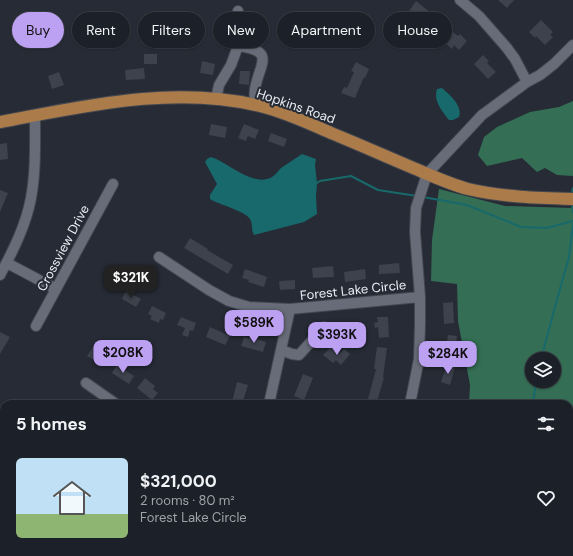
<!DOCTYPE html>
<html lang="en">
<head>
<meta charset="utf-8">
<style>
  body { margin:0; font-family:"DM Sans",sans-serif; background:#252830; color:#f1f3f6; height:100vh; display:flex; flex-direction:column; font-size:15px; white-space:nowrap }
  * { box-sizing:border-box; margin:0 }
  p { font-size:13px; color:#a0a3a8 }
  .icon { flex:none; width:22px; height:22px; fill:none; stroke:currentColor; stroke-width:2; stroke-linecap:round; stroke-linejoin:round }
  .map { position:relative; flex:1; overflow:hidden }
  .drawer { position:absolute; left:0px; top:400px; width:573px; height:156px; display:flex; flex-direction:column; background:#1c2028; border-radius:12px 12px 0 0; box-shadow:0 1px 3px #0004,0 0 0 1px #3a3e45 }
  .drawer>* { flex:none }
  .top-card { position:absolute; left:12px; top:12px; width:549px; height:36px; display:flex; gap:8px }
  .controls { position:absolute; left:525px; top:352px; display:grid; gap:8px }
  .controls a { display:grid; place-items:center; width:36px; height:36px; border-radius:50%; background:#1c2028; box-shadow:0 1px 3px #0004,0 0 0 1px #3a3e45; font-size:20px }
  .price { position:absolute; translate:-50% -34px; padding:0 9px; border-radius:8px; background:#bca0f2; color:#111; font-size:13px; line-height:26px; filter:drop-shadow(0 1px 2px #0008) }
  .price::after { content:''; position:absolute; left:50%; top:24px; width:12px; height:9px; margin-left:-6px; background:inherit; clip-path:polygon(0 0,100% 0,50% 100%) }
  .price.on { background:#222; color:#fff }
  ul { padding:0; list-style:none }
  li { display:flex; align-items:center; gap:12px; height:100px; padding:0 16px }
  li+li { border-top:1px solid #3a3e45 }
  li span { display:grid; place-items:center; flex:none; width:112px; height:80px; border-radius:6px; color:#555 }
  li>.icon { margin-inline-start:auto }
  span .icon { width:48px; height:48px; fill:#fffc; stroke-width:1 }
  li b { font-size:17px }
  h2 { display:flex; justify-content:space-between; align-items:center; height:48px; padding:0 16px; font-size:17px }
  .tag { padding:0 14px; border-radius:18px; background:#1c2028; box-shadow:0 1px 3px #0004,0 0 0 1px #3a3e45; font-size:14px; line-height:36px }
  .tag.on { background:#bca0f2; color:#111 }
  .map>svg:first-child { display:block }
  .forest { fill:#346e54; fill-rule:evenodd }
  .water { fill:#17696b }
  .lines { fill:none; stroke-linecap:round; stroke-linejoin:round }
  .stream { stroke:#17696b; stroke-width:2 }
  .building { fill:#3d424d }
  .minor-casing { stroke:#434750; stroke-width:12 }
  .major-casing { stroke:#434750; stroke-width:14 }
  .minor { stroke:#676c78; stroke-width:10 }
  .major { stroke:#ab7b49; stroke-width:12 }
  .labels { text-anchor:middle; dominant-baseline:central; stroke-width:4; stroke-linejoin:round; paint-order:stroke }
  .street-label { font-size:13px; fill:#e8ecf3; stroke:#262b35 }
</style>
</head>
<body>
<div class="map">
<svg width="573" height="556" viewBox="0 0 573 556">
  <rect width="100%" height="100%" fill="#262b35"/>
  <path class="forest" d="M573,101V176L557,175L545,168L537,172L522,158L487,166L478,155L484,137L497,127L530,112L559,107Z
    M439,189L505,206L573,208V556H437L439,552H569V404H469L470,385L458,321L457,284L431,281L432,240ZM532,359H554V381H532Z"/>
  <path class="water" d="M442,88C450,95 463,106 459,117L453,120H449C442,111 433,101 437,89Z
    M302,154L316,159L315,165L317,183L316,196L317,214L304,222L254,235C251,230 253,224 250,219C245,211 220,205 210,199V195L217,184L205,162L207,159L211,157C228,162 253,188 272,177C275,175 278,171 281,168C288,163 295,159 302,154Z"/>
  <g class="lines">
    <path class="stream" d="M317,183L320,181L351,176L378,190L417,196
      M572,191L573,188
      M423,197L467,205L521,227L547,228L573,221
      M572,206L573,212
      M541,359L558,296L569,257L573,224
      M533,404L536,381
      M568,552L573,553
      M483,556L484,552"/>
  </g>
  <path class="building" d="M498,0H514L507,8Z
    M416,1L436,17L428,28L415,17L413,19L407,14Z
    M541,20L553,32L550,35L553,37L545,45L536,36L535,38L529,32Z
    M450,30L458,36L460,34L467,41L459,50L454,45L452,49L442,40Z
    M188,39H195L194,48H187Z
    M144,54H157V64H144Z
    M483,55L489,61L487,63L496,72L488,79L474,64Z
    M202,61L215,64L213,75L200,73Z
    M356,62L369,69L365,78L364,77L355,98L341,93L344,87L347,88L354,72L351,71Z
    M144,68L145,79L126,80L125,70Z
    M240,71H250L249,85L239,84Z
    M59,72L64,85L52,89L48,76Z
    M211,124L227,127L225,138L209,135Z
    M244,124L259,130L255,139L248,136L246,141L238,138Z
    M271,133L287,139L284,147L268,141Z
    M7,143L8,159L0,160V144Z
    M0,190L8,193L0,212Z
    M190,238L208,249L207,250L233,265L228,274L184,248Z
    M399,263L400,273L379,274V265Z
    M333,266L334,277L313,278L312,268Z
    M245,269L267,277L264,287L248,282L249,280L242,278Z
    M365,269L366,279L345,282L344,272Z
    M295,280V289L280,290L279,281Z
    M126,291L141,299L136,307L122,299Z
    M453,302L454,323L444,324L443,303Z
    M152,306L166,313L163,320L160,319L159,323L150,319L152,316L148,314Z
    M181,317L196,323L193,331L190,330L188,337L182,335L185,328L177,325Z
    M377,317H388L389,337L379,338L378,327L375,328L374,323L378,322Z
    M210,327L230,336L225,345L206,337Z
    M0,332L10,337L0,354Z
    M448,335L457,336L454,357L445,355Z
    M244,337L249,339V337L266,342L263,352L241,346Z
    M93,347L110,358L105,366L87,356Z
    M331,347L339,354L344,349L350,354L341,365L336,360L333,363L323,355Z
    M377,347L387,348L383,377L384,378L377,401L368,399L376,369H374Z
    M447,364L455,367L450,385L441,382Z
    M117,365L134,376L129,384L112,373Z
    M303,374L313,378L304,400L294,396Z
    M145,378L155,386L153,389L158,393L152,400L137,388Z
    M237,382L248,385L242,404L232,402Z"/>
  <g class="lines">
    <g class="minor-casing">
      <path id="minor" d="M460,0L479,16L507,48L515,59L527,82
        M238,46C277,51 259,64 255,89C254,94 255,100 255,105
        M216,99L219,85L231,65L238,46V11
        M159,257L209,290L229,301L249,307L290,309L420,297
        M7,263L56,289
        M0,275C13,251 26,225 31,198C36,171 35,143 35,115
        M36,326L113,184
        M281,350L292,354L299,355L324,327
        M86,383L116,404
        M269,404L290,309
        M410,404L419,359L420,324V297L415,232L416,208L427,174L482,115L527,82L540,75L554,64L573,45
        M0,456L2,458
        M89,552L93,556
        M270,552L273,556
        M377,556L378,552"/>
    </g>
    <g class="major-casing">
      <path id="major" d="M0,122C86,106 174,85 260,106C285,112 308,123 331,133C358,144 385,156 411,167C430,175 449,184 468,189C502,197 538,198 573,199"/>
    </g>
    <use href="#minor" class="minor"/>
    <use href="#major" class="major"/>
  </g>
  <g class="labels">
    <g class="street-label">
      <text transform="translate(296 106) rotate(19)">Hopkins Road</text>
      <text transform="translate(63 248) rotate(-62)">Crossview Drive</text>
      <text transform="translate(353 290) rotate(-6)">Forest Lake Circle</text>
    </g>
  </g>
</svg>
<div class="controls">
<a><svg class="icon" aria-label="layers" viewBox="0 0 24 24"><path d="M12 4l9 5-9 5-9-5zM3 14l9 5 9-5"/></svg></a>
</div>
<b class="price on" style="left:131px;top:299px">$321K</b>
<b class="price" style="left:254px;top:344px">$589K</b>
<b class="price" style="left:337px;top:356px">$393K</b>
<b class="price" style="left:123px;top:374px">$208K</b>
<b class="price" style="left:448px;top:375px">$284K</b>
<div class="top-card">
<a class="tag on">Buy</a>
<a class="tag">Rent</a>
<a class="tag">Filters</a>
<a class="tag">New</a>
<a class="tag">Apartment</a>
<a class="tag">House</a>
</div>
<section class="drawer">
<h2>5 homes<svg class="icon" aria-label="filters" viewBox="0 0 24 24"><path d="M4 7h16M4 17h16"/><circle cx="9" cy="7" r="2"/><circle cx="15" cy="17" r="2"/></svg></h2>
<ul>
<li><span style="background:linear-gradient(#bfe0f5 70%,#8fb573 0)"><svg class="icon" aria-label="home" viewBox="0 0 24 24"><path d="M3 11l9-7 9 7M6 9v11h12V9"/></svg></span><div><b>$321,000</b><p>2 rooms · 80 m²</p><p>Forest Lake Circle</p></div><svg class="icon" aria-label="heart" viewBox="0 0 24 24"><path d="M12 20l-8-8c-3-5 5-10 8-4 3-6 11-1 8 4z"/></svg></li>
</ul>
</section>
</div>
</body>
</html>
